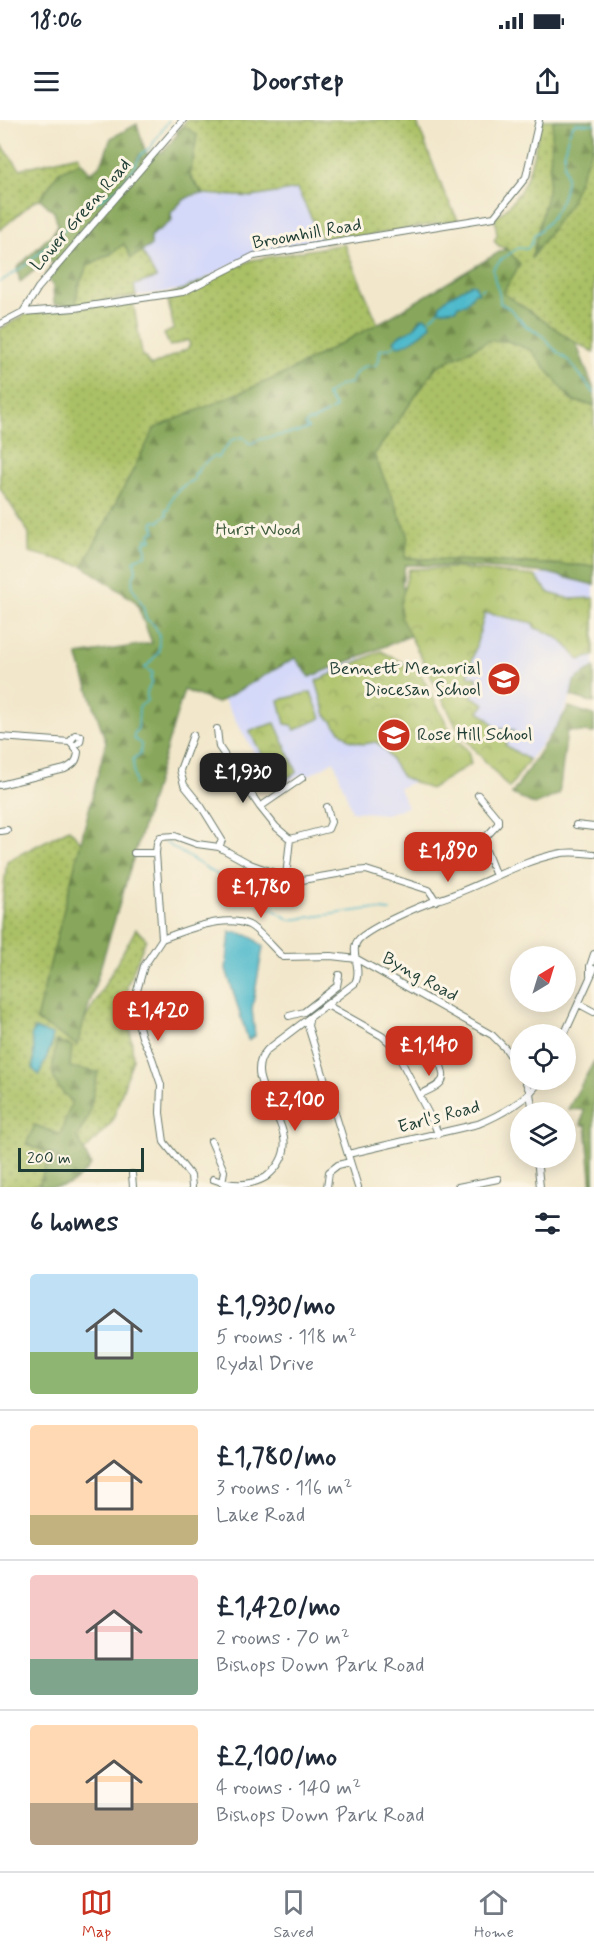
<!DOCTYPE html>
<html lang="en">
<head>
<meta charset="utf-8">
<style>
  body { margin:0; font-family:Mynerve,sans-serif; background:#f6f6f7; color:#1f2937; height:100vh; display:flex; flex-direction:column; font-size:22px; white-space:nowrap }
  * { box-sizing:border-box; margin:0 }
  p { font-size:20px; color:#747a83 }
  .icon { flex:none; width:33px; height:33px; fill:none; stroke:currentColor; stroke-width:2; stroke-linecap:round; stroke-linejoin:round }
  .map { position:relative; height:1067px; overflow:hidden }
  .drawer { display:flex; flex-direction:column; background:#fff; flex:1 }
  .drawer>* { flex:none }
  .needle { width:39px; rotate:38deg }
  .fabs { position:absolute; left:510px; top:826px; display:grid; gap:12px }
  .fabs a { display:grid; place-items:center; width:66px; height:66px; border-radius:50%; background:#fff; box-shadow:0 3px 15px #0003; font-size:30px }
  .scale { position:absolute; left:18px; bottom:15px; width:126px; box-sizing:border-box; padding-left:6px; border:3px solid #1f3d34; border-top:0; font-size:16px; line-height:21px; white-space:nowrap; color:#1f3d34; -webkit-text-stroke:4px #fcf5e5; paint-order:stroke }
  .price { position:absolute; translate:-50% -51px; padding:0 14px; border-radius:12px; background:#c8321e; color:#fff; font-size:20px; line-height:39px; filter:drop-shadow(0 2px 3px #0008) }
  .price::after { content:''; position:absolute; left:50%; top:36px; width:18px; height:14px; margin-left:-9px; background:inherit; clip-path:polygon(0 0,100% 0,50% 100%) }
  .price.active { background:#222; color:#fff }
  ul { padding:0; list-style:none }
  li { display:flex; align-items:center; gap:18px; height:150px; padding:0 30px }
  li+li { border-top:2px solid #e0e1e3 }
  li span { display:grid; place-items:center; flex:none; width:168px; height:120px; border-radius:6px; color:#555 }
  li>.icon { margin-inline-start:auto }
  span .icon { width:72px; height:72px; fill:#fffc; stroke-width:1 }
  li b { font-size:26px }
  h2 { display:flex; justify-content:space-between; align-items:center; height:72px; padding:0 30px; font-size:26px }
  .status { display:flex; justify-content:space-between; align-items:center; height:42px; padding:0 30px; background:#fff; direction:ltr }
  .status svg { height:16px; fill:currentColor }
  header { display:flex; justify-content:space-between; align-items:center; height:78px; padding:0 30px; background:#fff; font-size:27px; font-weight:700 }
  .menu { display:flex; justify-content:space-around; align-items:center; height:84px; border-top:2px solid #e0e1e3; background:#fff; font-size:16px; color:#747a83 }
  .menu a { display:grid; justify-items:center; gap:3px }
  .menu .active { color:#c8321e }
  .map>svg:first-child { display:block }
  .built { fill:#d4d8f9 }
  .grass { fill:url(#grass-dots); stroke:#657f4d; stroke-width:1.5 }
  .forest { fill:url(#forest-firs); stroke:#547248; stroke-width:1.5 }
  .park { fill:url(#park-crowns); stroke:#657f4d; stroke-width:1.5 }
  .water { fill:#50bacc; stroke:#387c80; stroke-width:1.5 }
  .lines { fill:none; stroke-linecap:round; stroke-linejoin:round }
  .stream { stroke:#50bacc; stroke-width:1.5 }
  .minor-casing { stroke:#697869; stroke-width:8 }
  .minor { stroke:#fff; stroke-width:6 }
  .labels { text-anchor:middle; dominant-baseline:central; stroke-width:6; stroke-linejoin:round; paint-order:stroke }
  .street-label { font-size:18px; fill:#1f3d34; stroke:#fcf5e5 }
  .park-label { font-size:18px; fill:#425e40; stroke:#fcf5e5 }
  .poi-label { font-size:18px; fill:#1f3d34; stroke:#fcf5e5; text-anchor:end }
</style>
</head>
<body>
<div class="status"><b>18:06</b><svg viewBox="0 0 49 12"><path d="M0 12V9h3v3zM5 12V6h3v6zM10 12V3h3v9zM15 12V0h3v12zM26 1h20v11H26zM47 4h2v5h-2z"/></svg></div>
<header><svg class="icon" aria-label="menu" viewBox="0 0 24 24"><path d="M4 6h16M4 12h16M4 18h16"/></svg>Doorstep<svg class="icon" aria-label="share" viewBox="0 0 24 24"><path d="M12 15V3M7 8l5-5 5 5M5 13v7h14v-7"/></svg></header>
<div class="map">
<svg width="594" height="1067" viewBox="0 0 594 1067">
  <defs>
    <pattern id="grass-dots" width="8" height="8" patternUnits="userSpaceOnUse" patternTransform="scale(1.5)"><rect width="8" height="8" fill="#abc166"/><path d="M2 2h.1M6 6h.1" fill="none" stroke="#8b9e55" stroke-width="1.8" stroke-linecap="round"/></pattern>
    <pattern id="forest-firs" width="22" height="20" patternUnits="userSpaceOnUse" patternTransform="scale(1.5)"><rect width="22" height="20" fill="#88a75b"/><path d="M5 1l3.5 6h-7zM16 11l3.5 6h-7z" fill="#6f894c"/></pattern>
    <pattern id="park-crowns" width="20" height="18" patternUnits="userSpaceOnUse" patternTransform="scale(1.5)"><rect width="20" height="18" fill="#abc166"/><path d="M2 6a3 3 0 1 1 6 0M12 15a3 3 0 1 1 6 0" fill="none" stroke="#8b9e55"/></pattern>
  </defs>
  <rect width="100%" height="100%" fill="#fcf5e5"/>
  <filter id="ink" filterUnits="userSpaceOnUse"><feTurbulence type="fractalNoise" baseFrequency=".0167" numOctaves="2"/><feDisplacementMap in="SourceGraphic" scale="12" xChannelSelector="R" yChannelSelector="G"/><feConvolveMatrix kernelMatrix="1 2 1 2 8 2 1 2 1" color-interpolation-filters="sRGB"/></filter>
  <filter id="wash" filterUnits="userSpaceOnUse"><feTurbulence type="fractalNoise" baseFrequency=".008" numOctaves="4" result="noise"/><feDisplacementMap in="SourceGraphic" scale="24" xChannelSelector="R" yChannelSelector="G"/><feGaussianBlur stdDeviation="1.35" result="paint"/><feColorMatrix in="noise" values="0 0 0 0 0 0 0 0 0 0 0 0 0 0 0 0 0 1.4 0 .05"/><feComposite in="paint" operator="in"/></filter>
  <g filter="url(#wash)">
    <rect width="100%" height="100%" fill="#f2e7cb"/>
    <path class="built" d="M297,69L322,123L254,133L184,169L136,176L133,165L156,158L142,131L151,126L150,116L172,101L171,93L186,78L195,73L253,77Z
      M456,448L535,456L548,453L594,466V547L574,561L571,576L558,604L529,640L509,668L460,613L401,498L409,449Z
      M381,531L419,551L449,608L468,631L471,644L430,669L414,662L399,668L407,687L386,694L352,691L334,641L308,656L299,655L275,669L220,573L296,538L311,557Z"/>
    <path class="grass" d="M187,0H416L443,70L458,100L324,123L297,69L253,77L203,74L190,56L197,15L176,12Z
      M543,0H591L594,3V232L576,223L503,173L506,128L499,126L494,121L497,115L495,98C529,73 532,43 540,4Z
      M0,23L20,49L78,35L81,42L59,52L40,79L33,82L0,110Z
      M124,123L131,138L142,131L156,158L134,165L136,176L76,185L78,167L88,145L112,133Z
      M344,124L378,204L282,255L156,308L83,446L29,432V413L0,368V209L27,194L133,181L142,234L151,246L187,229L190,225L188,220L170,226L164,214L174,209L167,176L252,140Z
      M488,221H508L532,231L572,281L594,285V446L405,438L374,335L436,247Z
      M69,709L91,733L76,916L136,809L146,819L127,866L133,939L112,1002L74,1042L33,1067H0V804L7,741Z"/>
    <path class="forest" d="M555,0H594V23L570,83L531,139L548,71L553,2Z
      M137,4L146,34L163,32L184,6L197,15L190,56L203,74C189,73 179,83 171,93L172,101L151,116V126L131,138L124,124L112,133L88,145L78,167L76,185L54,184L53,166L45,156L53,144L49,139L20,162L17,148L53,113L58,105L54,92L40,79L59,52L81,42L90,52C105,46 105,31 111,18Z
      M506,128L520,144L503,173L576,223L594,270V285L572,281L532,231L508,221H488L436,247L374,335L408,414L405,438L594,446V465L548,453L471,447L405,445L402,465L422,511L310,557L295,538L217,583L184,570L77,925L36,900L106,622L77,535L152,523L136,482L83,446L155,308L282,255L390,197Z
      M594,547V583L571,576L574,561Z
      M569,587L594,595V613L567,611L559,674L535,685L512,674Z
      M56,921L72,926L70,947L98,952L88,998L77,1017L91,1045C73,1067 68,1067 39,1067L45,1046L59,1037L26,1024L35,1005L60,1015L72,981C47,960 52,952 56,921Z
      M594,941V1067H592L586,1005H581L584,990L568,989Z"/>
    <path class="park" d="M456,448L535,456L549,473L570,479L594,478V536L579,540C567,524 554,512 534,508V503L485,493L468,555L478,558L471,576L485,584L479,592L488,598L496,609L514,610L505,625L529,640L509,668L460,613L401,498L400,485L409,449Z
      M381,531L419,551L449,608L468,631L471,644L430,669L402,657L385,630L376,622L363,624L350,620L342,613L326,595L316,561Z
      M311,572L321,598L295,610L292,605L285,604L279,580Z
      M275,603L297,652L278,663L249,611Z"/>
    <path class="water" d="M471,164L475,165L479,173H474L466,184L458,185L456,189L439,191L440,185L448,177Z
      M424,197L429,200L431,205C426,212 406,226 398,226L394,221C400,212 407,213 414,208C418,204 419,200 424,197Z
      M230,812C245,813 253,816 263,827L252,889L255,916L248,920L226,849Z
      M35,909L52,915V924L39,955L33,949L34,927L31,916Z"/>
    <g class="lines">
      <path class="stream" d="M594,4L575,3C567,12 564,31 564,42C564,47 566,52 566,56C567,77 551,104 534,115L532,123L527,129L518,128L502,139L493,149C493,162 501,171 500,183L509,188L526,206L543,216L552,227L570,242L594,273
        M0,162L27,144L86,89L118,68L133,49L142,33L150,28L169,0
        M480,170L483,168
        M429,200L439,191
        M330,291L336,288L326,275L341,265L351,263C355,252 362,243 375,246L379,240L380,230L390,228L396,224
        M135,665L133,640L135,637L140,635L141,624L134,619V614L138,608L139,587L147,581V572L152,561L150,559L153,553L145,548L159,532V514L154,505L146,499L143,486L133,468L132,461L136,450L134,441L141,436H146V427L144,426V423L147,422L146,418L152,420L150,414L152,412H156L153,403L155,401L160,402L161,399L167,395L166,390H169C168,376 184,364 195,359L194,354L198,352V348L214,336L217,338L232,320L243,317L250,324L261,319L302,311L308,308L305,305L309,301H313L327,293
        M166,723L290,800L369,789L390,791"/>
    </g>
  </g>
  <g filter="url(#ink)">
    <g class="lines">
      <g class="minor-casing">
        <path id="minor" d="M23,192L75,188L183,172L254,136L494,97L526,57L539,0
          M0,204L23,192L38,168L183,0
          M217,609L219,627L260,687L276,707L290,719L286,757
          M193,615L180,650L184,665L201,686L222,720L219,727
          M0,617L70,622L78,632C77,642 74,644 65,649L0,665
          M70,622L75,615L81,616L80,622L75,626
          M478,675L498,699V704L485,718L483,723L496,756
          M260,687L302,658
          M576,705L594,707
          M0,711L7,710
          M290,719L328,709L331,702L327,687
          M134,733H156
          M162,819C185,810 225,794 249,805C259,810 274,829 283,837L331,836L357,839L492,915L506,929L520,950
          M162,819L156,733L157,723L160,717L175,716L197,724L219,727L250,744L286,757L302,760L355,751L366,750L429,770L436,781
          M162,819L144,846L133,885L142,917L152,938L161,965L160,993L164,1022L191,1056L192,1067
          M590,855V846L594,834
          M579,884L594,892
          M327,885L382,916L390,923L397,933L435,1006L438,1014
          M289,896L304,892L337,866L339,855
          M309,900L308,906L358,1067
          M564,915L594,849
          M525,960L530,973L533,993
          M419,975C442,964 451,962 436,936
          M211,1021L224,1051L222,1063
          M348,1034L478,1004C498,996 530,979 540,960
          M537,1038L540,1067
          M132,1054L133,1067
          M213,1059C231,1066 249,1067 266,1057C321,1014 233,967 267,930L355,863C363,849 348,830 359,819C373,806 419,786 437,780C477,769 516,742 557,734C570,731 582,733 594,734
          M327,1067L329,1052L338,1045L350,1042
          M458,1067L498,1059"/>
      </g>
      <use href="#minor" class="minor"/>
    </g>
  </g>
  <defs>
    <g id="school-disc" transform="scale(1.725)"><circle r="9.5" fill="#c8321e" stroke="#fcf5e5"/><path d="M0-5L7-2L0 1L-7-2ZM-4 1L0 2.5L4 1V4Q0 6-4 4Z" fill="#fff"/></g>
  </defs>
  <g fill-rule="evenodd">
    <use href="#school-disc" x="504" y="559"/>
    <use href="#school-disc" x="394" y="615"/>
  </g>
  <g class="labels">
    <g class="street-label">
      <text transform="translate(81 95) rotate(-49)">Lower Green Road</text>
      <text transform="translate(307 114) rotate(-10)">Broomhill Road</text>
      <text transform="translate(420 857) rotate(29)">Byng Road</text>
      <text transform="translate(439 997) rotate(-15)">Earl's Road</text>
    </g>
    <g class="park-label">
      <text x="258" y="410">Hurst Wood</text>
    </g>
    <g class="poi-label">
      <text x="481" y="549">Bennett Memorial<tspan x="481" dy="21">Diocesan School</tspan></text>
      <text x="417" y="615" text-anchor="start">Rose Hill School</text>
    </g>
  </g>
</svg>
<div class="fabs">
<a><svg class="needle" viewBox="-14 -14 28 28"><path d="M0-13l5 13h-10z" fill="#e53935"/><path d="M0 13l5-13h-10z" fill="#747a83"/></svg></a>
<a><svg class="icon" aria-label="locate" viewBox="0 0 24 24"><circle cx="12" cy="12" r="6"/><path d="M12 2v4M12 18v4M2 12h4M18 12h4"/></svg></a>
<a><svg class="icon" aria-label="layers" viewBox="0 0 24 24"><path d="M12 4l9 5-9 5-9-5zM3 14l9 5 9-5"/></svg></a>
</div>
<div class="scale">200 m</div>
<b class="price active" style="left:243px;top:684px">£1,930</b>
<b class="price" style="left:448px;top:763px">£1,890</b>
<b class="price" style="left:261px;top:799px">£1,780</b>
<b class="price" style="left:158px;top:922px">£1,420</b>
<b class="price" style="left:429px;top:957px">£1,140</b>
<b class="price" style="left:295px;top:1012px">£2,100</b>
</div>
<section class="drawer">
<h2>6 homes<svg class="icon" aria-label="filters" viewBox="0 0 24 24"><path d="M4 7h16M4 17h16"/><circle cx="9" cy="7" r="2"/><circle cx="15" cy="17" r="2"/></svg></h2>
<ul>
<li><span style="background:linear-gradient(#bfe0f5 65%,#8fb573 0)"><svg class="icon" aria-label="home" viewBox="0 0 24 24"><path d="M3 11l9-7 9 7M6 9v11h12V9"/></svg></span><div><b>£1,930/mo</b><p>5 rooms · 118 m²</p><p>Rydal Drive</p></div></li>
<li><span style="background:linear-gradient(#ffd9b3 75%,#c2b280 0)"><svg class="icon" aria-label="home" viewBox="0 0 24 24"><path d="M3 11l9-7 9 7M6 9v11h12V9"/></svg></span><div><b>£1,780/mo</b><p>3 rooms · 116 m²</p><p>Lake Road</p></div></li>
<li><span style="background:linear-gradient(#f6c9c9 70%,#7fa58c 0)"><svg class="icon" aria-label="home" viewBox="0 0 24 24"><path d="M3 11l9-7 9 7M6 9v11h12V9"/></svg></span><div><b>£1,420/mo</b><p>2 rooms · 70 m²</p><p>Bishops Down Park Road</p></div></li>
<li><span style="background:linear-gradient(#ffd9b3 65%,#b9a48a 0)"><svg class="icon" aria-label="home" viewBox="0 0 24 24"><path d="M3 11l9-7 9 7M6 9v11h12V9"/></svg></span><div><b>£2,100/mo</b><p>4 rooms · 140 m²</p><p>Bishops Down Park Road</p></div></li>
</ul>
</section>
<nav class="menu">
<a class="active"><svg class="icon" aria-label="map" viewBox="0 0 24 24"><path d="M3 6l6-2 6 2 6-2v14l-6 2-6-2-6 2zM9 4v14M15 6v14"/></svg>Map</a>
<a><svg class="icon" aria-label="saved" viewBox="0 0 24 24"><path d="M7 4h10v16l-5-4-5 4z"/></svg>Saved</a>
<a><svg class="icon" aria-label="home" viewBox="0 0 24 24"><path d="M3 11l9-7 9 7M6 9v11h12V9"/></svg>Home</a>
</nav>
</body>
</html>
